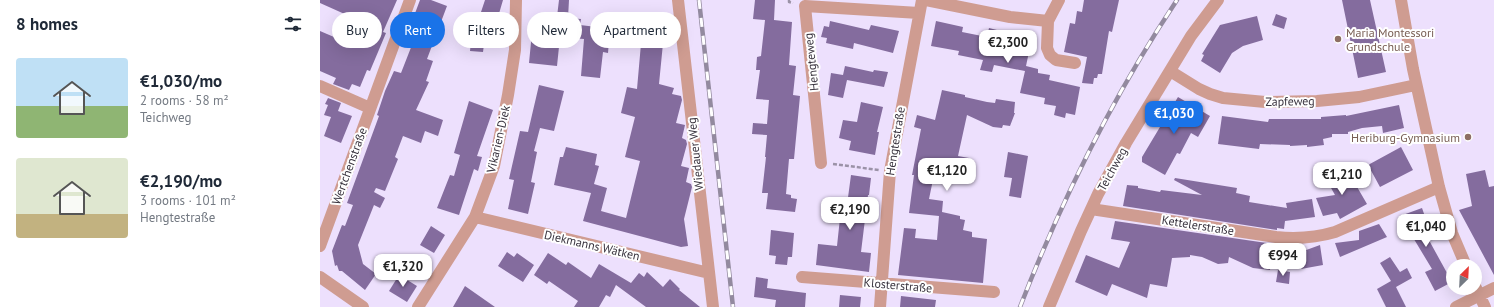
<!DOCTYPE html>
<html lang="en">
<head>
<meta charset="utf-8">
<style>
  body { margin:0; font-family:"PT Sans",sans-serif; background:#f2f2f3; color:#1f2937; height:100vh; display:flex; flex-direction:column; font-size:15px; white-space:nowrap }
  * { box-sizing:border-box; margin:0 }
  p { font-size:13px; color:#747a83 }
  .icon { flex:none; width:22px; height:22px; fill:none; stroke:currentColor; stroke-width:2; stroke-linecap:round; stroke-linejoin:round }
  .map { position:relative; flex:1; overflow:hidden }
  .sheet { display:flex; flex-direction:column; background:#fff; width:320px }
  .sheet>* { flex:none }
  .hud { position:absolute; left:12px; top:12px; width:380px; height:36px; display:flex; gap:8px }
  .needle { width:26px; rotate:24deg }
  .fabs { position:absolute; left:1126px; top:259px; display:grid; gap:8px }
  .fabs a { display:grid; place-items:center; width:36px; height:36px; border-radius:50%; background:#fff; box-shadow:0 4px 16px #0002; font-size:20px }
  .price { position:absolute; translate:-50% -34px; padding:0 9px; border-radius:8px; background:#fff; color:#222; font-size:13px; line-height:26px; filter:drop-shadow(0 1px 2px #0008) }
  .price::after { content:''; position:absolute; left:50%; top:24px; width:12px; height:9px; margin-left:-6px; background:inherit; clip-path:polygon(0 0,100% 0,50% 100%) }
  .price.current { background:#1a73e8; color:#fff }
  ul { padding:0; list-style:none }
  li { display:flex; align-items:center; gap:12px; height:100px; padding:0 16px }
  li span { display:grid; place-items:center; flex:none; width:112px; height:80px; border-radius:4px; color:#555 }
  li>.icon { margin-inline-start:auto }
  span .icon { width:48px; height:48px; fill:#fffc; stroke-width:1 }
  li b { font-size:17px }
  h2 { display:flex; justify-content:space-between; align-items:center; height:48px; padding:0 16px; font-size:17px }
  .chip { padding:0 14px; border-radius:18px; background:#fff; box-shadow:0 4px 16px #0002; font-size:14px; line-height:36px }
  .chip.current { background:#1a73e8; color:#fff }
  main { display:flex; flex:1; min-height:0 }
  .map>svg:first-child { display:block }
  .building { fill:#846c9e }
  .lines { fill:none; stroke-linecap:round; stroke-linejoin:round }
  .path { stroke:#9b92a7; stroke-width:2.5; stroke-dasharray:4 2; stroke-linecap:butt }
  .minor { stroke:#cf9c91; stroke-width:12 }
  .rail-casing { stroke:#938a9f; stroke-width:4.5 }
  .rail { stroke:#fff; stroke-width:3; stroke-dasharray:9; stroke-linecap:butt }
  .education-dot { fill:#8d6e63; stroke:#fff; stroke-width:1.5 }
  .labels { text-anchor:middle; dominant-baseline:central; stroke-width:4; stroke-linejoin:round; paint-order:stroke }
  .education-label { font-size:12px; fill:#785e54; stroke:#fff; text-anchor:start }
  .street-label { font-size:12px; fill:#37323d; stroke:#fff }
</style>
</head>
<body>
<main>
<section class="sheet">
<h2>8 homes<svg class="icon" aria-label="filters" viewBox="0 0 24 24"><path d="M4 7h16M4 17h16"/><circle cx="9" cy="7" r="2"/><circle cx="15" cy="17" r="2"/></svg></h2>
<ul>
<li><span style="background:linear-gradient(#bfe0f5 60%,#8fb573 0)"><svg class="icon" aria-label="home" viewBox="0 0 24 24"><path d="M3 11l9-7 9 7M6 9v11h12V9"/></svg></span><div><b>€1,030/mo</b><p>2 rooms · 58 m²</p><p>Teichweg</p></div></li>
<li><span style="background:linear-gradient(#dfe7d0 70%,#c2b280 0)"><svg class="icon" aria-label="home" viewBox="0 0 24 24"><path d="M3 11l9-7 9 7M6 9v11h12V9"/></svg></span><div><b>€2,190/mo</b><p>3 rooms · 101 m²</p><p>Hengtestraße</p></div></li>
</ul>
</section>
<div class="map">
<svg width="1174" height="307" viewBox="0 0 1174 307">
  <rect width="100%" height="100%" fill="#ede0fd"/>
  <path class="building" d="M0,0H77L63,32L66,33L50,71L47,70L40,87L32,84L29,90L13,84L16,78L0,71V31L28,43L38,20L0,3Z
    M100,0H111L127,6L107,59L113,61L106,81L109,82L96,110L123,120L118,136L105,131L101,143L83,136L75,157L78,159L65,191L56,188L54,192L65,198L60,208L54,205L38,245L43,264L56,274L45,290L22,271H19L17,265L15,266L12,251L22,225L25,226L33,205L27,203L59,116L57,115L65,91L74,71L81,73L99,27L91,24Z
    M165,0H183L178,17L161,12Z
    M239,0H249L248,18L261,19L260,25L285,28L283,40L289,41L288,53L283,52L280,78L261,76L264,39L240,37L237,66L209,63L213,22L236,25Z
    M435,0H455L454,20L472,22L469,65L476,66L473,95L480,96L474,159H469L466,194L471,195V198L477,199L475,212L446,209L448,193H442L446,157H445L447,135L432,134L433,123L447,124L449,100L436,99L440,70H436L437,57L441,56L445,20L433,19Z
    M764,0H799L792,32L789,31L782,74H778L777,78H774L773,84L762,83L767,57L744,52L750,23L755,24L757,11L762,12Z
    M1022,0H1050L1066,72L1038,78Z
    M956,14L967,18L964,29L952,25Z
    M937,16L943,40L923,46L912,53L900,73L881,61L884,55L882,54L900,25Z
    M323,21L345,23L339,84L354,88L352,94L361,96L362,100L356,123L365,125L362,138L366,140L367,144L361,166L369,168L366,182L371,184L372,187L364,219L368,246L361,247L263,221L271,193L234,185L240,157H243L246,147L277,154L275,165L279,166L274,184L287,188L281,211L306,218L320,161L305,157L315,117L301,113L307,87L317,89Z
    M510,21L549,30L551,25L579,31L573,53L534,43L533,49L506,43L507,38L501,37L504,26L509,27Z
    M616,21L643,27L642,32L667,37L669,28L681,31L679,40L710,47L706,66L718,69V73L730,75L729,80L760,87L755,115L746,113L745,118L734,115L736,106L724,104L725,98L700,93L705,71L674,65L672,72L660,70L663,60L638,55L639,51L611,46Z
    M152,32L165,37L163,52L150,51Z
    M525,66L553,72L554,70L568,72L564,87L527,80L523,98L508,95L511,73L523,75Z
    M219,85L244,91L234,131L220,128L214,151L217,152L211,182L215,183L208,214L188,209L194,180L189,179L200,131L208,132Z
    M622,90L645,95V97L667,102L675,103L676,99L695,102L694,113H695L690,126L683,125L682,128L673,127L647,115L638,156L649,158L646,171L616,165L609,199L623,201L622,212L640,216V219L645,220L643,230L652,232V237L667,239L663,283L578,275L584,228L596,229L595,238L617,240L619,216L589,213L594,175H592L601,129L594,127L597,115L615,120Z
    M858,97L890,116L878,137L871,133L860,154L857,153L845,175L822,162V157Z
    M8,98L21,103L18,111L32,116L21,143L4,136L11,117L4,115L8,105L5,104Z
    M149,101L173,110L157,156L162,157L158,171L154,169L139,215L117,208L130,175L134,176L140,155L134,153Z
    M541,102L563,107L557,132H559L555,155L529,150L531,141L519,138L523,120L537,122Z
    M1079,105L1084,128L1063,133L1062,126L1042,128L1028,132V134H1012V137L1003,139L1004,145L987,147V145L970,146V145L940,144L939,149L898,144L902,116L948,122L949,119H1001V117L1026,115V116Z
    M1081,147L1093,170L1060,187L1048,165Z
    M688,152L708,156L701,198L689,196L692,178L684,177Z
    M1026,168L1047,204L1020,219L1017,213L1003,216L996,198L1015,195L1006,179Z
    M1165,170L1169,187L1174,186V275L1139,210L1152,206L1146,174Z
    M531,175L551,178L549,195H548L541,252L551,253L549,272L496,265L498,244L517,246L520,218H516L518,204L527,205Z
    M855,178L917,188L916,193L930,196L929,202L967,208L966,203L992,199L995,217L965,221L964,229L957,228V230L803,206L807,185L818,186V188L840,192L841,190L882,195L854,180Z
    M1102,208L1110,231L1105,233L1132,282L1115,291L1105,272L1112,269L1080,216Z
    M795,221L954,244L950,270L933,268L909,257L908,263L898,264L882,257L870,255V257L852,258L847,287L830,284L827,298L792,284L787,296L755,282L766,255L799,268L810,242L791,239Z
    M1059,224L1067,237L1020,257L1015,243L1039,240V231Z
    M111,226L125,235L114,253L100,245Z
    M451,230L474,233L472,257H468L467,265L455,264L456,256L449,255Z
    M1000,245L1003,265L981,269L978,253Z
    M187,252L194,257L197,253L214,265L203,282L178,266Z
    M228,253L246,265L248,262L271,278L279,264L311,283L319,273L324,277L327,272L343,287L350,279L360,289L359,290L380,307H326L296,285L290,297L286,295L279,307H254L258,301L229,281L227,284L214,275Z
    M1070,257L1080,272L1087,268L1092,278L1076,287L1086,307H1066L1057,289L1071,281L1060,263Z
    M958,270L970,272L969,284L956,282Z
    M79,275L97,286L87,302L69,291Z
    M436,277L448,279L447,288L486,293L485,307H455L456,300L434,297Z
    M145,286L175,307H133Z
    M520,295L541,297L540,307H519Z
    M581,296L616,300L615,307H580Z"/>
  <g class="lines">
    <path class="path" d="M469,0V2L473,3
      M513,164L559,170"/>
    <path class="minor" d="M358,0L393,307
      M606,0L690,17L728,21
      M739,0L728,21L727,48L730,55L736,60L755,63
      M1081,0L1093,69L1119,187L1132,233L1146,266
      M850,71L879,89L890,94L903,98L945,102L997,101L1039,97L1096,85
      M0,86L50,108
      M501,163L485,6L599,13
      M771,209L956,237C976,239 995,238 1015,232L1119,187
      M155,217L389,273
      M0,246L90,0
      M0,277L43,307
      M482,277L674,292
      M1155,286L1165,307
      M98,307L155,217L174,166L188,95L195,50L196,0
      M560,307L570,171L602,0
      M729,307L761,231L778,194L806,143L871,36L898,0
      M1136,307L1174,288"/>
    <g class="rail-casing">
      <path id="rail" d="M379,0L413,307
        M700,307C742,199 793,96 857,0"/>
    </g>
    <use href="#rail" class="rail"/>
  </g>
  <g class="education-dot">
    <circle cx="1018" cy="39" r="4"/>
    <circle cx="1148" cy="137" r="4"/>
  </g>
  <g class="labels">
    <g class="education-label">
      <text x="1026" y="32">Maria Montessori<tspan x="1026" dy="14">Grundschule</tspan></text>
      <text x="1140" y="137" text-anchor="end">Heriburg-Gymnasium</text>
    </g>
    <g class="street-label">
      <text transform="translate(491 62) rotate(-96)">Hengteweg</text>
      <text transform="translate(970 101) rotate(-1)">Zapfeweg</text>
      <text transform="translate(178 139) rotate(-77)">Vikarien-Diek</text>
      <text transform="translate(575 141) rotate(-81)">Hengtestraße</text>
      <text transform="translate(375 154) rotate(-96)">Wiedauer Weg</text>
      <text transform="translate(29 166) rotate(-70)">Wertchenstraße</text>
      <text transform="translate(792 169) rotate(-61)">Teichweg</text>
      <text transform="translate(878 225) rotate(9)">Kettelerstraße</text>
      <text transform="translate(272 245) rotate(13)">Diekmanns Wätken</text>
      <text transform="translate(578 285) rotate(5)">Klosterstraße</text>
    </g>
  </g>
</svg>
<div class="fabs">
<a><svg class="needle" viewBox="-14 -14 28 28"><path d="M0-13l5 13h-10z" fill="#e53935"/><path d="M0 13l5-13h-10z" fill="#747a83"/></svg></a>
</div>
<b class="price" style="left:688px;top:64px">€2,300</b>
<b class="price current" style="left:854px;top:135px">€1,030</b>
<b class="price" style="left:627px;top:192px">€1,120</b>
<b class="price" style="left:1022px;top:196px">€1,210</b>
<b class="price" style="left:530px;top:231px">€2,190</b>
<b class="price" style="left:1106px;top:248px">€1,040</b>
<b class="price" style="left:963px;top:277px">€994</b>
<b class="price" style="left:83px;top:288px">€1,320</b>
<div class="hud">
<a class="chip">Buy</a>
<a class="chip current">Rent</a>
<a class="chip">Filters</a>
<a class="chip">New</a>
<a class="chip">Apartment</a>
</div>
</div>
</main>
</body>
</html>
